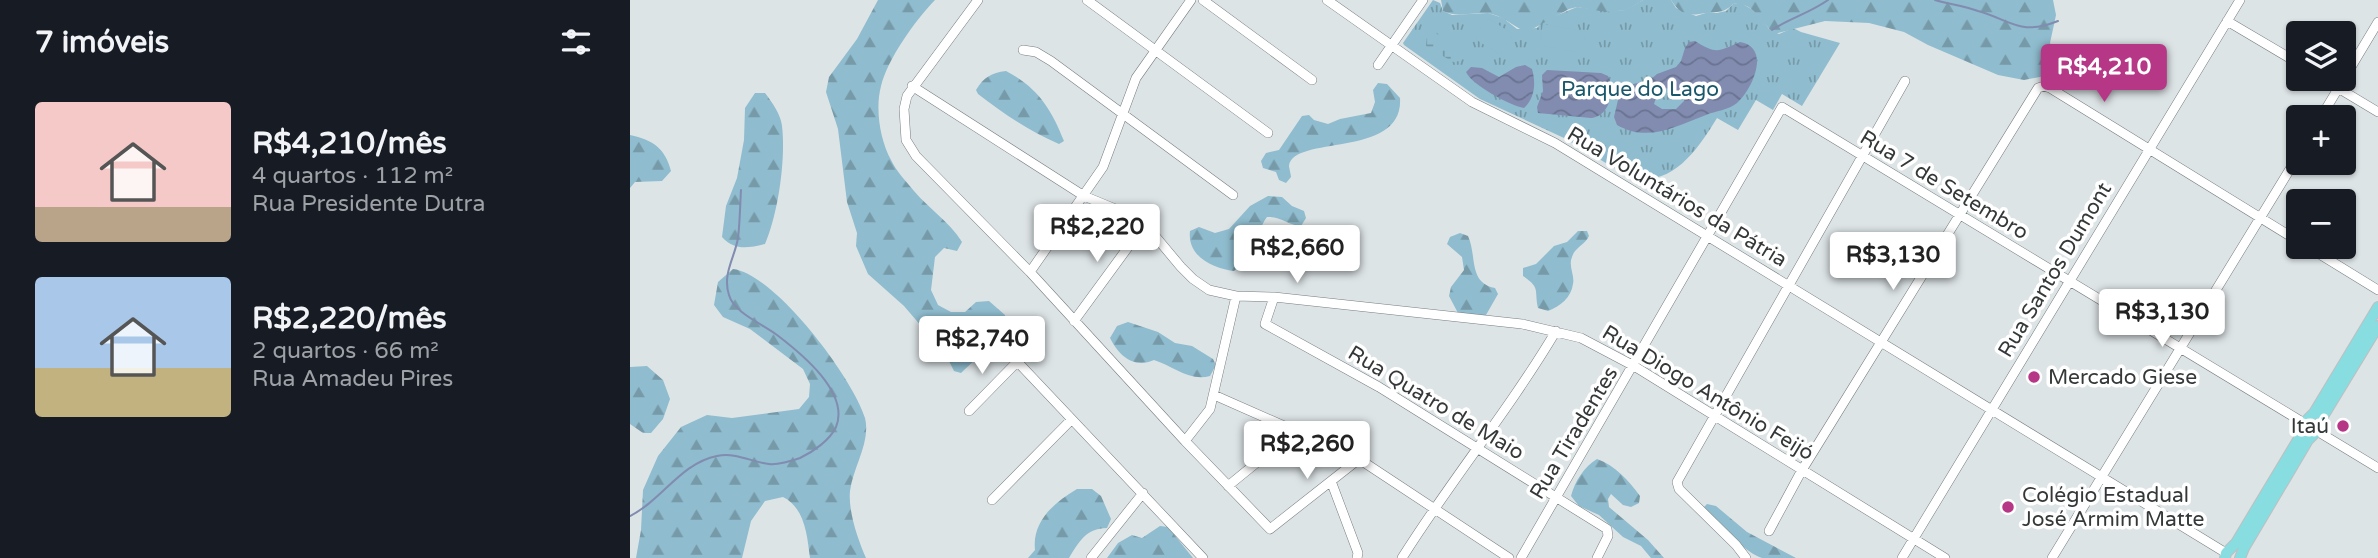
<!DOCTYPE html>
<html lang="pt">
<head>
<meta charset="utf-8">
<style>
  body { margin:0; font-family:"Varela Round",sans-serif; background:#20242c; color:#f1f3f6; height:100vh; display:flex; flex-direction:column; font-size:26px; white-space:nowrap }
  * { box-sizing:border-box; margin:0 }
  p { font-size:23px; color:#9ea1a6 }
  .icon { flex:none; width:38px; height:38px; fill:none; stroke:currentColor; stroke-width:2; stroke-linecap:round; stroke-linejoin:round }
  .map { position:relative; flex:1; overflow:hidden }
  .side { display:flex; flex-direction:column; background:#171b24; width:630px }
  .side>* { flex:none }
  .controls { position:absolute; left:1656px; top:21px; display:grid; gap:14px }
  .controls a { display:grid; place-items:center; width:70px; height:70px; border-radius:7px; background:#171b24; box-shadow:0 2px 5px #0004; font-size:35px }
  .price { position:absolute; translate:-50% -60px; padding:0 16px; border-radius:7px; background:#fff; color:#222; font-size:23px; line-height:46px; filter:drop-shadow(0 2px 4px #0008) }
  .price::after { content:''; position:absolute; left:50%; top:42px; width:21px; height:16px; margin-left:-10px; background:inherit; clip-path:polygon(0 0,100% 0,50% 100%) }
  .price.active { background:#b53786; color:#fff }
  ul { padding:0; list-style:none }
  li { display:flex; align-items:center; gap:21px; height:175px; padding:0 35px }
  li span { display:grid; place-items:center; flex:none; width:196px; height:140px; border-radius:7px; color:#555 }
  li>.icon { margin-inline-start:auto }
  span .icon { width:84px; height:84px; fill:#fffc; stroke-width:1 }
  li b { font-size:30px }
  h2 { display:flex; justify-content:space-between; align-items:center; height:84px; padding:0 35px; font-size:30px }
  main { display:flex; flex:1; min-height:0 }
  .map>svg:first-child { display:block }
  .grass { fill:url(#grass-tufts) }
  .forest { fill:url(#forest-firs) }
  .wetland { fill:url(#wetland-marsh) }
  .garden { fill:#8fbcce }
  .water { fill:url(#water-waves); fill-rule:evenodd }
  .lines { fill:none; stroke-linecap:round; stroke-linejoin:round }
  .stream { stroke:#818cb0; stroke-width:2 }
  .minor-casing { stroke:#777d80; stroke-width:10 }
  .major-casing { stroke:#bebfc0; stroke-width:12 }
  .minor { stroke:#fff; stroke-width:9 }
  .major { stroke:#88dde0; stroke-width:10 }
  .poi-dot { fill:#b53786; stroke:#fff; stroke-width:2.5 }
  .labels { text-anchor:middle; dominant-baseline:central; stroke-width:7; stroke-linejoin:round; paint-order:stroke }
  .park-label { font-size:21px; fill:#19576b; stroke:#fff }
  .street-label { font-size:21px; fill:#353839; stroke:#fff }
  .poi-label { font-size:21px; fill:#353839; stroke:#fff; text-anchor:start }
</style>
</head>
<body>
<main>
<section class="side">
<h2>7 imóveis<svg class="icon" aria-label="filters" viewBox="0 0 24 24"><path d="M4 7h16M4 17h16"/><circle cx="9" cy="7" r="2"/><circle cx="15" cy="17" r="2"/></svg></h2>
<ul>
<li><span style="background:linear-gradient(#f6c9c9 75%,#b9a48a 0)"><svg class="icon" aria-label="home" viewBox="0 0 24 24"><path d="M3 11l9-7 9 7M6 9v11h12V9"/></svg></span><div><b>R$4,210/mês</b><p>4 quartos · 112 m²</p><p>Rua Presidente Dutra</p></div></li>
<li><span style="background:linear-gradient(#a9c7e8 65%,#c2b280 0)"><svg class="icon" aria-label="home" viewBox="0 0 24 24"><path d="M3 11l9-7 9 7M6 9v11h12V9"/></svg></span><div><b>R$2,220/mês</b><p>2 quartos · 66 m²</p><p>Rua Amadeu Pires</p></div></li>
</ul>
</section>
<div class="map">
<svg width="1748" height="558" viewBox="0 0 1748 558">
  <defs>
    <pattern id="grass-tufts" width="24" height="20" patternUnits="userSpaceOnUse" patternTransform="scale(1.75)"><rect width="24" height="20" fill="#8fbcce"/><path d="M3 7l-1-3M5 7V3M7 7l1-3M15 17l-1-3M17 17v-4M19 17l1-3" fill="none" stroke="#769aa8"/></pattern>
    <pattern id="forest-firs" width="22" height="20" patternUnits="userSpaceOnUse" patternTransform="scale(1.75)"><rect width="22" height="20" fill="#8fbcce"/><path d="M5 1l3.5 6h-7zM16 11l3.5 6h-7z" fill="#769aa8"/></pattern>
    <pattern id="wetland-marsh" width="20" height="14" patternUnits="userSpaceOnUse" patternTransform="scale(1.75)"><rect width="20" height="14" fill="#8fbcce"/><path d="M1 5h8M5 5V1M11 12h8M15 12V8" fill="none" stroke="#769aa8"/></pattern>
    <pattern id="water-waves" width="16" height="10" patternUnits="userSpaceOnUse" patternTransform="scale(1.75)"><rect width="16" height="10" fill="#818cb0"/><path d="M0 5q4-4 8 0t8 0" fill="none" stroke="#6a7390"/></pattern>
  </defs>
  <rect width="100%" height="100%" fill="#dde4e6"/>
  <path class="grass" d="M803,0L810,3L813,11L822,15L858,13L873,18L887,29L907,28L913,21L947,7L978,11L996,10L1013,0H1041L1046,8L1066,16L1079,12L1087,13L1096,11L1103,4L1111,3L1128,13L1139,29L1149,34L1163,28L1171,32L1210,43L1172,106L1152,94L1143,110L1126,100L1108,130L1087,118C1068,149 1043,187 1001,178L934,138L850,99L774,45L773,43Z"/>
  <path class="forest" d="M248,0H305C285,21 258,58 251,86C245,109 250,140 261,160C266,171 276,181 284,191C299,209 319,221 332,242L327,251L314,248L305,257L301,290L308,305L321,312H335L346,302L359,301L375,315C376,333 344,361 331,373L324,371L316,355L274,306L238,274L226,246L227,233L217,202L208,129L196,92L199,77L227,39Z
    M811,0H1013L997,10L976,12L947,7L939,9L897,32C883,27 873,15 857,13C842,12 827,18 813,11Z
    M1041,0H1423L1426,15L1420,43L1427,57V66L1420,75L1394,80L1368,75L1298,45L1274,32L1239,23L1195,21L1144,34C1131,22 1124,2 1103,4C1093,14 1088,11 1076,13C1060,16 1051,16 1041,0Z
    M376,71C407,87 421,108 434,141L429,144C399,131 374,114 348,94L346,90C354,77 361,73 376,71Z
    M748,83L757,84L770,98C774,159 663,134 659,166C659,167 661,175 661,177L656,183L649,180L646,172L633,168L631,161L636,153L649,150L672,116L679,115L684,120L698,124L710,119L741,113L745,102L743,90Z
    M125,93H135C142,102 151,115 152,126C156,160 148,214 135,244C118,248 105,251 92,237L96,206L107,178L114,140L115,108Z
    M0,135C23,140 35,148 41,171L32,181L5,182L0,188Z
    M638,196L652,197L662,206L674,211L676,218L671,226C657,225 651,216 637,217C631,225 631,229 628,238C624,251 614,262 604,271C582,268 557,256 560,231L569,227L585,233L599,229L620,206Z
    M948,231H957L959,236C955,245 945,247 942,257C938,266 945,275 943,284C941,298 930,306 918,311L908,308C904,290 911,288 893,276V268L906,264L924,246L937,242Z
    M830,233L838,236C847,255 838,283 865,288L868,294L856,315L838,316L828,313L819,296L821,287L834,270L832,257L817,244L820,237Z
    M103,269C145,274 223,378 235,418C241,442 223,467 220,491C218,511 228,540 236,558H180C177,535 175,508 153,497L135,501L121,521L112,558H6L11,530L13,490L28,456L51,427L77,415L102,418L169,409L179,397L180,384L173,369L120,329L93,317L84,305L88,282Z
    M498,322L528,332L545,343L562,346L583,359L586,365L580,376C560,382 543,366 524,360C504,369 489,356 480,338L487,326Z
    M17,366L33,380L40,399L33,419L21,433H13L0,424V367Z
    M967,459C985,465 999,481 1010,496L1009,503L1001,507L993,505L981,494L978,499L979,507L1018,540L1034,558H1021L1011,546L993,537L969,515L949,506L941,496C945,481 954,467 967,459Z
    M447,489H462L471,496L481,519L477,528C456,528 449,542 439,558H398L405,550C402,522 423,503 447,489Z
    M1077,504L1086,506L1117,532L1166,558C1156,558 1143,558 1132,558C1119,555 1079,519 1074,507Z
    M530,526L538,527L563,558H477L488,543L502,535L512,538Z"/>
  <path class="wetland" d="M806,32L816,41L818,47L830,56V61L823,62L796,46L797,36Z"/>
  <path class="garden" d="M858,18L883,34L870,55L845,39Z
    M913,24L956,32L951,53L909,45Z"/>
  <path class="water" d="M1065,41C1087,55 1089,51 1110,42C1141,47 1123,89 1107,103C1099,110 1085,111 1076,115C1046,126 1018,143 987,125L984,117L991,87L1020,80L1027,74L1046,67L1051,61L1055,48L1059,42ZM1035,88L1044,90L1055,97L1054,101L1046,109H1032L1024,104L1028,92Z
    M895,65L902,69C906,83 905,98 894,108C879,105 842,85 836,72L841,67L852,68L869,77L886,67Z
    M917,70L971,73L978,76C986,90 979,117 961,118L908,113L907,107L913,91L912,75Z"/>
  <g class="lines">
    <path class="stream" d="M1305,0C1319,4 1334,6 1348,11C1383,21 1390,36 1428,21
      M1142,30C1160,18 1180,13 1198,0
      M0,516C32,500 51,463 87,456C106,452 121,462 139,464C147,465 162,461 170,458C183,452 200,440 206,427C220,393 172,354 147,335C133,324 104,313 99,295C92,274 105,257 108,238C110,222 110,205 111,190"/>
    <g class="minor-casing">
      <path id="minor" d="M348,0L277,96L274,109L276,140L286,156L400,272L555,441L640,529L729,459
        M457,0L638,133
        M573,0L682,80
        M697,0L842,102L925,143L1596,553
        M1597,21L1668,63
        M393,50L406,52L421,61L603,195
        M748,65L793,0
        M1693,79L1748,112
        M282,86L454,196L500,215L515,224L551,267L563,279L579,290L606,296L644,297L892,324L951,338L1004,366L1315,558
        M1691,117L1748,22
        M1678,247L1748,290
        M400,272L473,167L506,78L561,0
        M644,297L635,324L749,387L977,529L978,536L967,558
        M444,321L515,224
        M365,338L573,558
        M584,395L729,459L879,558
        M339,411L387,362
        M1687,431L1748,468
        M555,441L580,409L606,296
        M701,481L728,553L727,558
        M598,486L658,437L664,429
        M362,500L441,420
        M1139,531L1172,470L1408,88L1414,86L1420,88L1668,241
        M461,558L513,493
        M772,558C821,480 879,410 926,331
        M891,558L1152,107L1674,423
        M1116,558L1106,545L1049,489L1047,482L1275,81
        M1272,558L1610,0
        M1422,558L1668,156"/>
    </g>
    <g class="major-casing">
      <path id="major" d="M1595,558L1596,553L1606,543L1671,435L1674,423L1684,413L1748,307
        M1610,558L1614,548L1678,440L1687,431L1692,418L1748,326"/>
    </g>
    <use href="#minor" class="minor"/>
    <use href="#major" class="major"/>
  </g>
  <g class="poi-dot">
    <circle cx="1404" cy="377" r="7"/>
    <circle cx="1713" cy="426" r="7"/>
    <circle cx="1378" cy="507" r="7"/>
  </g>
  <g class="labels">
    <g class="park-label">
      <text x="1010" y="89">Parque do Lago</text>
    </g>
    <g class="street-label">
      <text transform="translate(1314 185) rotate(31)">Rua 7 de Setembro</text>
      <text transform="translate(1047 197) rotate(31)">Rua Voluntários da Pátria</text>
      <text transform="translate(1425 270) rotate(-59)">Rua Santos Dumont</text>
      <text transform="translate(1078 393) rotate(31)">Rua Diogo Antônio Feijó</text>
      <text transform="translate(806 403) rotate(31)">Rua Quatro de Maio</text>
      <text transform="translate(944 433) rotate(-59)">Rua Tiradentes</text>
    </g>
    <g class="poi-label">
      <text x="1418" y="377">Mercado Giese</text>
      <text x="1699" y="426" text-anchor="end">Itaú</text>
      <text x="1392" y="495">Colégio Estadual<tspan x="1392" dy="24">José Armim Matte</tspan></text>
    </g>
  </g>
</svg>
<div class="controls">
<a><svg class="icon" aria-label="layers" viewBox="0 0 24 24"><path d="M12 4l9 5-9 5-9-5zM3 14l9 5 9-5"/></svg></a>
<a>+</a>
<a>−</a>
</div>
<b class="price active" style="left:1474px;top:104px">R$4,210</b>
<b class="price" style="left:467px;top:264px">R$2,220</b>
<b class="price" style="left:667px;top:285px">R$2,660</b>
<b class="price" style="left:1263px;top:292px">R$3,130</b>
<b class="price" style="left:1532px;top:349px">R$3,130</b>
<b class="price" style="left:352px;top:376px">R$2,740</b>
<b class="price" style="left:677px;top:481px">R$2,260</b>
</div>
</main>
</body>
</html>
